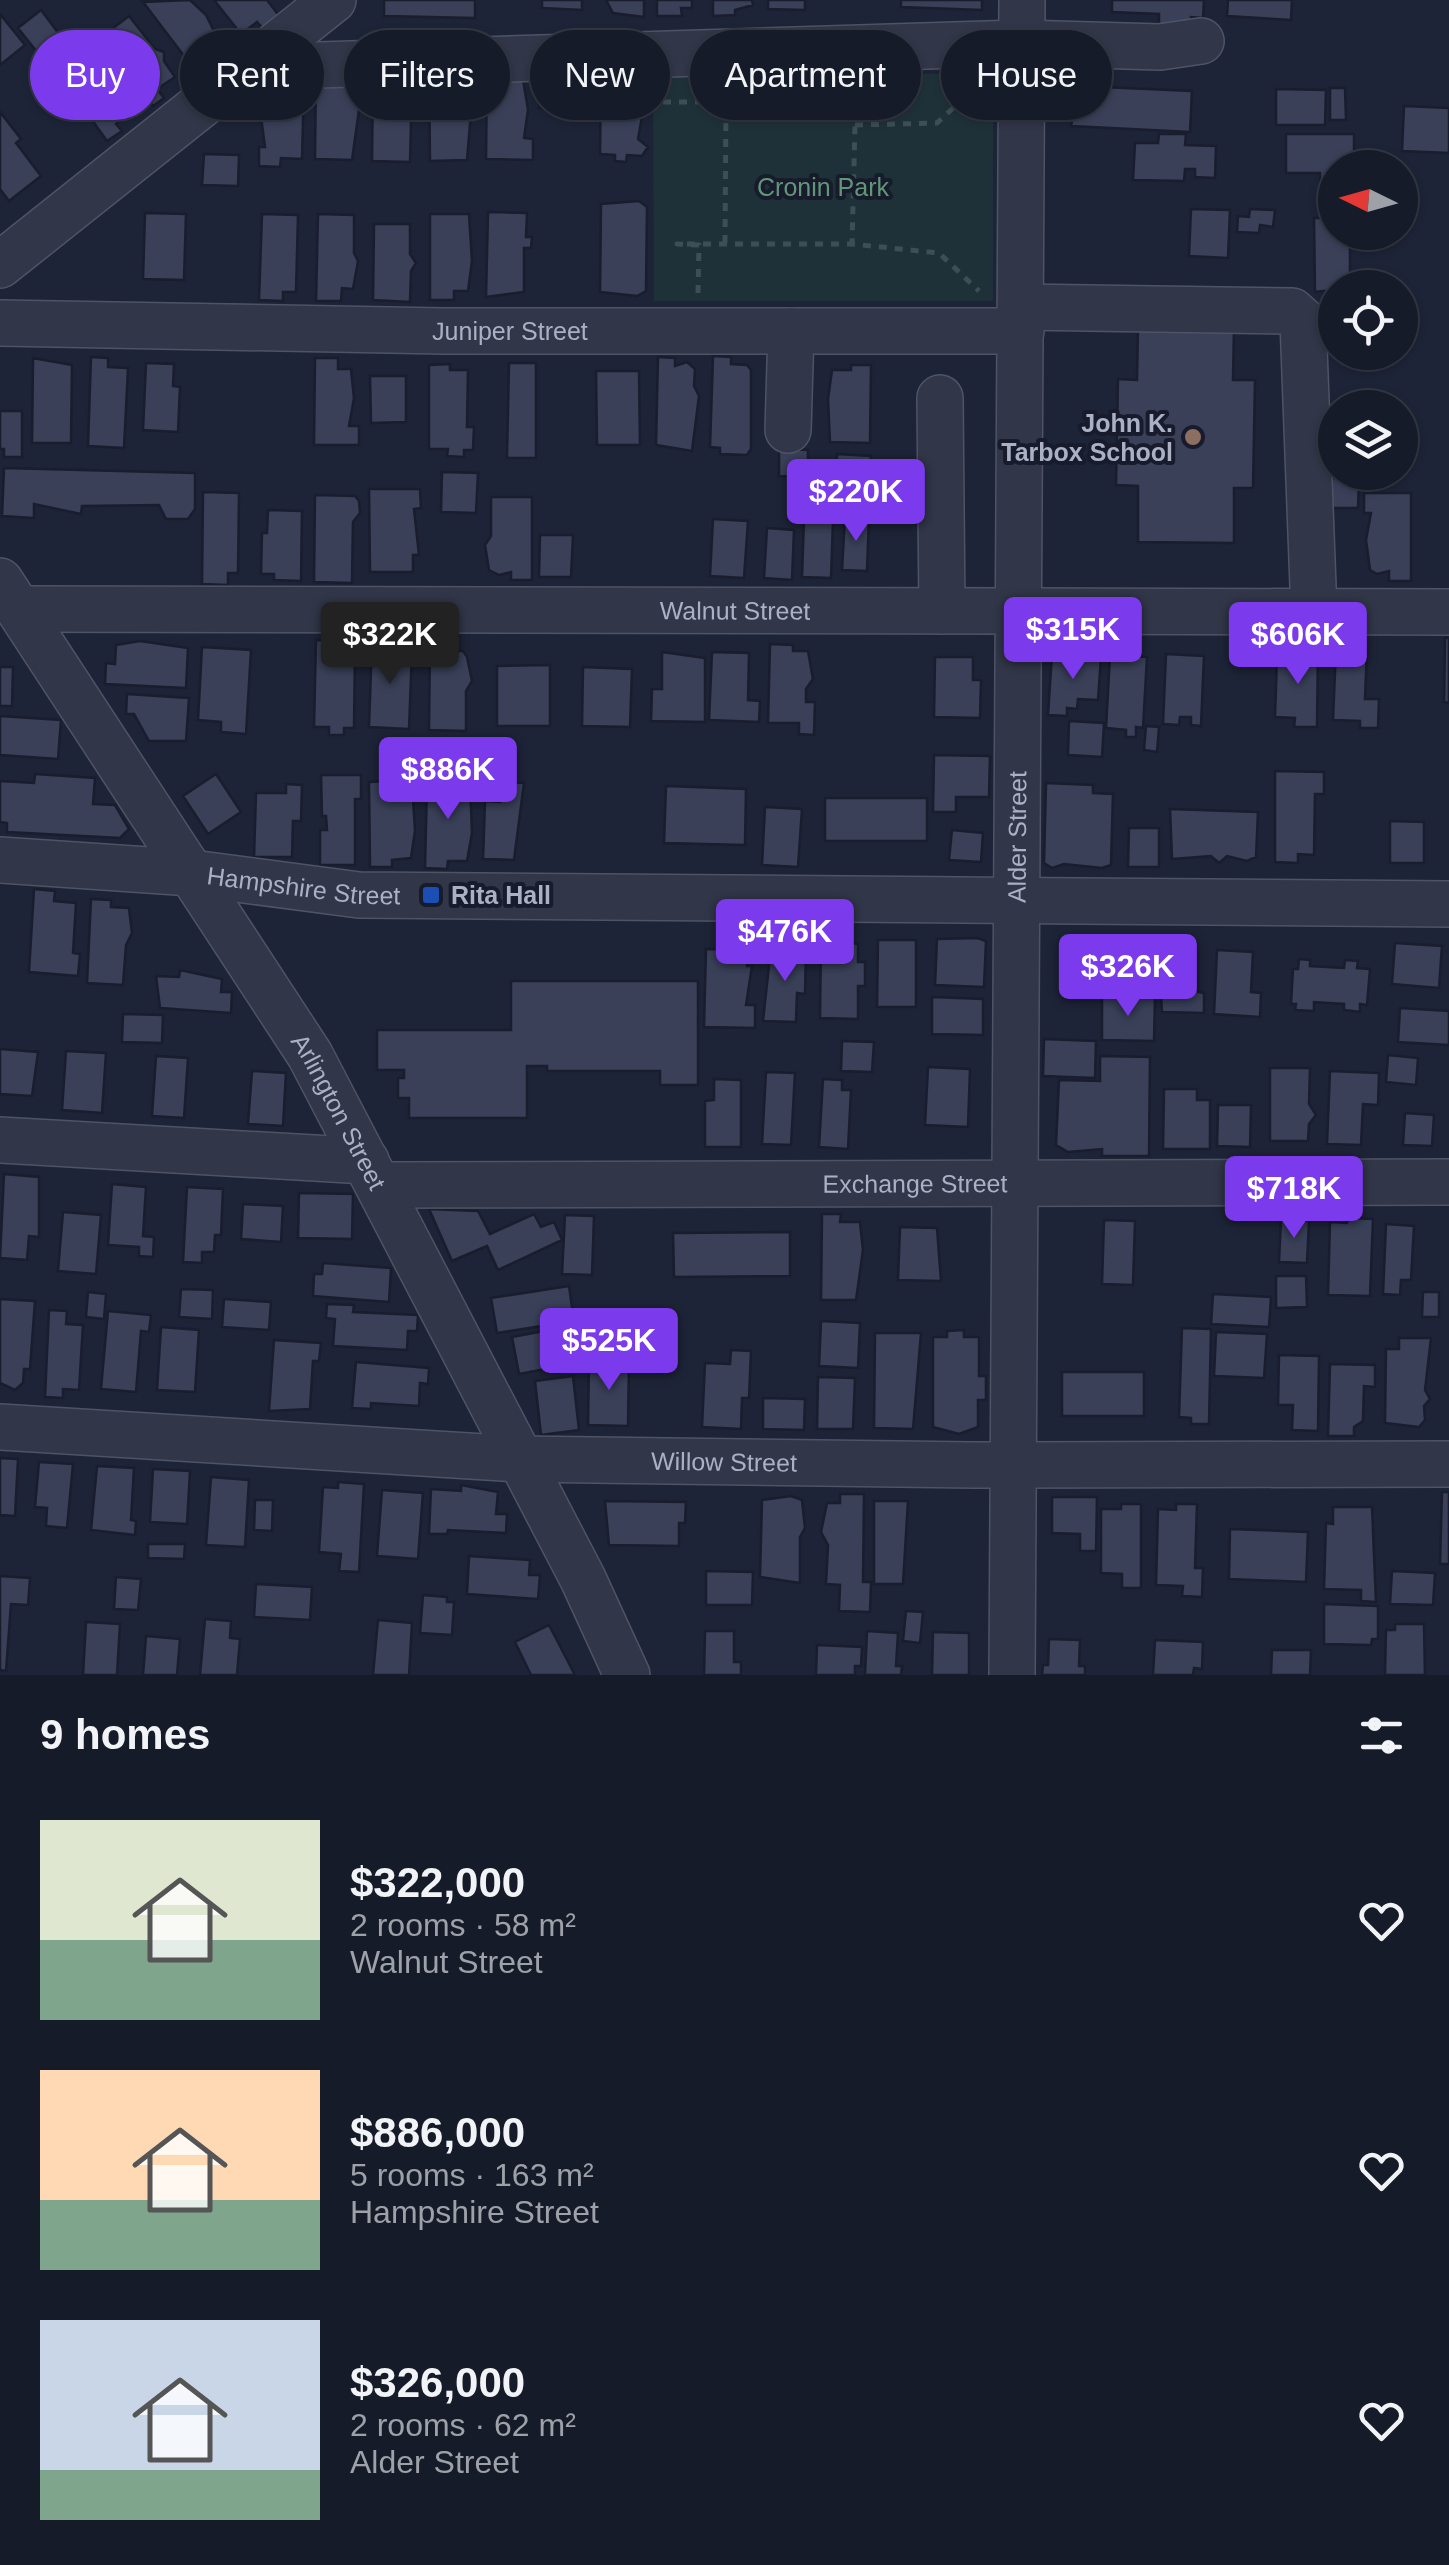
<!DOCTYPE html>
<html lang="en">
<head>
<meta charset="utf-8">
<style>
  body { margin:0; font-family:Arial,sans-serif; background:#232835; color:#f1f3f6; height:100vh; display:flex; flex-direction:column; font-size:38px; white-space:nowrap }
  * { box-sizing:border-box; margin:0 }
  p { font-size:32px; color:#9ea1a8 }
  .icon { flex:none; width:55px; height:55px; fill:none; stroke:currentColor; stroke-width:2; stroke-linecap:round; stroke-linejoin:round }
  .map { position:relative; height:1675px; overflow:hidden }
  .details { display:flex; flex-direction:column; background:#161b29; flex:1 }
  .details>* { flex:none }
  .hud { position:absolute; left:30px; top:30px; width:1390px; height:90px; display:flex; gap:20px }
  .needle { width:65px; rotate:275deg }
  .tools { position:absolute; left:1318px; top:150px; display:grid; gap:20px }
  .tools a { display:grid; place-items:center; width:100px; height:100px; border-radius:50%; background:#161b29; box-shadow:0 2px 8px #0004,0 0 0 2px #353946; font-size:50px }
  .price { position:absolute; translate:-50% -85px; padding:0 22px; border-radius:10px; background:#7c3aed; color:#fff; font-size:32px; line-height:65px; filter:drop-shadow(0 2px 5px #0008) }
  .price::after { content:''; position:absolute; left:50%; top:60px; width:30px; height:22px; margin-left:-15px; background:inherit; clip-path:polygon(0 0,100% 0,50% 100%) }
  .price.selected { background:#222; color:#fff }
  ul { padding:0; list-style:none }
  li { display:flex; align-items:center; gap:30px; height:250px; padding:0 40px }
  li span { display:grid; place-items:center; flex:none; width:280px; height:200px; border-radius:0px; color:#555 }
  li>.icon { margin-inline-start:auto }
  span .icon { width:120px; height:120px; fill:#fffc; stroke-width:1 }
  li b { font-size:42px }
  h2 { display:flex; justify-content:space-between; align-items:center; height:120px; padding:0 40px; font-size:42px }
  .chip { padding:0 35px; border-radius:45px; background:#161b29; box-shadow:0 2px 8px #0004,0 0 0 2px #353946; font-size:35px; line-height:90px }
  .chip.selected { background:#7c3aed; color:#fff }
  .map>svg:first-child { display:block }
  .green { fill:#1f3138 }
  .building { fill:#394058; stroke:#191d2e; stroke-width:2.5 }
  .lines { fill:none; stroke-linecap:round; stroke-linejoin:round }
  .minor-casing { stroke:#4f5366; stroke-width:48 }
  .path { stroke:#3d4e56; stroke-width:5; stroke-dasharray:8 8; stroke-linecap:butt }
  .minor { stroke:#313648; stroke-width:45 }
  .education-dot { fill:#8d6e63; stroke:#171b2c; stroke-width:4 }
  .transit-dot { fill:#1a4fb4; stroke:#171b2c; stroke-width:4 }
  .labels { text-anchor:middle; dominant-baseline:central; stroke-width:8; stroke-linejoin:round; paint-order:stroke }
  .park-label { font-size:25px; fill:#619678; stroke:#171b2c }
  .street-label { font-size:25px; fill:#abb0c5; stroke:#171b2c }
  .poi-label { font-size:25px; font-weight:bold; fill:#abb0c5; stroke:#171b2c; text-anchor:end }
</style>
</head>
<body>
<div class="map">
<svg width="1449" height="1675" viewBox="0 0 1449 1675">
  <rect width="100%" height="100%" fill="#1d2437"/>
  <path class="green" d="M653,73L993,74V301H654Z"/>
  <path class="building" d="M190,0L206,15L219,41L216,49L206,51L213,59L197,73L143,2Z
    M214,0H267L280,17L264,30L257,22L241,34Z
    M384,0H475V18L384,16Z
    M542,0H582V10L542,8Z
    M606,0H644V17L613,13Z
    M657,0H692V8H681L682,16H657Z
    M713,0H752L753,5L735,10V15L713,16Z
    M768,0H805V10L768,9Z
    M901,0H982V10L901,7Z
    M1112,0H1204L1203,18L1191,17V28L1159,27V14L1112,12Z
    M1228,0H1292L1291,20L1227,16Z
    M41,10L59,34L37,52L18,28Z
    M0,14L25,45L0,65Z
    M129,16L155,49L164,52V61L175,77L157,89L164,98L153,106L100,38Z
    M81,44L131,112L116,124L122,131L107,141L57,71L72,61L67,55Z
    M316,72L355,85L359,110L352,160L315,159Z
    M487,72L523,79L528,110L524,138L533,139V160L486,159Z
    M429,73L466,84L471,112L467,160L430,161Z
    M373,74L412,84L410,162L372,161Z
    M540,77L594,80L592,111L539,108Z
    M601,77L639,84L643,111L638,139L648,147L642,156L627,155L626,162L615,161V155L600,154Z
    M284,82H304L302,159L281,158L280,167L259,166V147H265L261,117L267,108L268,92L283,89Z
    M1079,86L1192,91L1190,132L1071,126Z
    M1330,88H1345L1346,120H1330Z
    M1276,89L1326,90L1325,125H1276Z
    M1404,106L1449,108V153L1402,151Z
    M0,112L21,139L16,143L41,176L9,201L0,189Z
    M1159,134H1186L1185,145L1216,146L1215,178L1195,177V169H1185L1184,181L1133,180L1135,143H1158Z
    M1286,134H1354V168H1335V207H1320V173H1286Z
    M204,154L239,155L238,186L202,185Z
    M639,201L647,207L646,291L637,296L600,292L601,204Z
    M1191,209L1230,210L1228,258L1189,256Z
    M1250,209L1275,210L1273,227L1260,225L1259,233L1237,232L1238,216L1249,217Z
    M488,212L527,213L526,237H532L531,248H524V292L486,297Z
    M145,213L186,214L184,280L143,279Z
    M262,214L298,215L296,292H283V301L259,300Z
    M318,214L354,215V253L358,261L353,289L342,288L341,301H316Z
    M430,214H469L472,261L468,291H454V300H430Z
    M1314,218H1335V232H1350V288L1315,292Z
    M374,224H410V254L416,263L411,271L410,302L373,300Z
    M1138,326L1234,327L1233,380H1255L1253,488H1234V543L1138,542V486L1116,485L1118,379L1137,380Z
    M713,356L731,357V364L747,365L751,370V449L747,455L720,454V448L710,447Z
    M91,357L108,358V367L128,368L124,448L88,446Z
    M658,357L675,358V366L687,362L695,369L694,386L699,396L692,451L656,445Z
    M33,358L72,365L71,443H32Z
    M315,358H338V369H351L354,398L349,426H359V445H314Z
    M146,363L174,364L173,386L180,387L178,432L143,430Z
    M509,363H536V458H507Z
    M450,364V370H468L467,427H474L473,450H464V457L447,456L448,449H429V365Z
    M851,365H871L870,443L830,442L828,399L832,370H851Z
    M596,371H639L640,445H597Z
    M370,376H406V422L371,423Z
    M0,411H22V457H4V449H0Z
    M779,449L808,450V477L779,476Z
    M837,454L871,456L869,481H851V474L836,473Z
    M4,468L195,473V509L188,519H166L159,505L82,506L81,514L34,504V518L2,516Z
    M442,472L478,473L476,513L441,512Z
    M1332,478L1359,479L1358,508H1331Z
    M369,489H420L421,508L414,509L419,555H413V572H370Z
    M203,492L239,493L238,573H228V585L202,584Z
    M1364,493H1411V581H1389V571L1377,574L1370,570L1366,540L1371,513H1364Z
    M315,495L355,496L359,501L360,513L353,522L352,583L314,582Z
    M491,497H532V580H511V572L499,575L489,570L485,545L491,536Z
    M268,510L302,511L301,581L274,580V574H261L262,533H267Z
    M845,516L869,517L867,571L842,570Z
    M713,519L748,521L744,578L710,576Z
    M804,519L833,521L831,578L802,577Z
    M767,528L794,530L792,580L764,578Z
    M540,535H573L571,577H539Z
    M1445,638H1449V703L1444,702Z
    M316,640L336,641V648L355,652L354,728H344V735H329V727H314Z
    M140,641L188,648L186,688L105,684L106,663L115,664L116,645Z
    M372,642L391,643V649L403,647L412,651L409,729L369,727Z
    M430,642H449V651H463L467,657L472,681L466,691V731L429,730Z
    M770,644L793,645V651H808L813,679L806,689V702H815L814,735L799,734V723H768Z
    M202,647L251,650L246,734L221,732V722L198,720Z
    M1292,647L1318,648L1317,727H1294L1295,718L1275,717L1277,656H1292Z
    M1336,648L1367,649L1365,699H1379L1378,728H1360V721L1333,720Z
    M662,652L705,658V722L651,721L652,689H662Z
    M712,652L749,653L748,700L760,701L759,722L709,720Z
    M1052,654L1101,657L1098,700L1078,699L1077,709L1067,708V716L1048,715Z
    M1166,654L1204,656L1201,726L1191,725V717H1180L1179,725L1163,724Z
    M1110,655L1147,657L1143,728L1136,727V737H1126V730L1106,728Z
    M935,657H973V680H981L980,718L934,717Z
    M550,665V726H497V666Z
    M0,667H13L12,706H0Z
    M583,667L632,669L630,727L582,726Z
    M127,694L189,698L186,741H149L134,714H126Z
    M0,716L61,720L58,759L0,755Z
    M1069,721L1104,723L1102,757L1068,755Z
    M1146,726L1159,727L1157,752L1144,750Z
    M934,755L990,756L989,797H956V812H933Z
    M1275,771L1324,772V794H1315L1314,855L1298,854V863L1275,862Z
    M35,774L95,778L93,804L115,805L129,829L120,838L7,832V823L0,822V781L34,783Z
    M216,774L241,812L208,834L183,796Z
    M402,774L401,782H412L415,831L411,858L392,860V867H370L369,782L388,781L387,775Z
    M321,775H361V799H355V865H320V830H327L326,816H322Z
    M439,776H460V784H470L472,833L467,861H448L447,869L425,868L427,783H439Z
    M502,782L524,783L514,860L483,859L485,801L500,802Z
    M1046,783L1093,785V793L1113,794L1111,865L1102,868L1064,864L1052,868L1044,863Z
    M286,784L302,785L301,821H293L292,857H254L256,793H286Z
    M666,786L746,789L745,845L664,843Z
    M825,798H927V841H825Z
    M765,807L802,809L798,867L762,865Z
    M1170,809L1258,812L1256,857L1247,861L1227,856L1219,863L1211,856L1172,859Z
    M1390,821L1424,822V863H1390Z
    M1129,828H1159V867H1128Z
    M952,830L983,833L981,862L949,860Z
    M34,889L55,891L54,901L76,903L73,953L80,954L78,976L29,972Z
    M91,899L111,900V907L129,908L132,933L126,945L123,985L87,983Z
    M821,937L852,938V943L858,944V962H865V986H858V1019L820,1018Z
    M977,938L986,941L984,987L935,985L937,939Z
    M878,940H916V1007H877Z
    M1395,943L1442,946L1439,988L1392,984Z
    M771,947L806,948L805,994L797,993L796,1022L763,1021Z
    M706,949L747,950V966H752L746,1005H755V1028L704,1027Z
    M1217,950L1253,952L1251,992L1261,993L1260,1017L1214,1014Z
    M1158,952L1198,953V992L1204,993V1013L1162,1012Z
    M1299,959L1310,960V966L1344,968L1345,960L1358,961L1357,968L1370,969L1367,1005L1360,1004V1012L1344,1010V1004L1314,1002V1011L1295,1010L1296,1004H1291L1293,969H1298Z
    M180,970L222,979L221,992H232L231,1013L160,1008L156,976L179,977Z
    M511,981H698V1085H660V1071H547V1066H527V1118H409V1098H398V1078H404V1070H377V1030H511Z
    M932,997L983,999V1035L932,1034Z
    M1102,997L1155,998L1154,1041L1102,1040Z
    M1400,1008L1449,1011V1045L1398,1042Z
    M123,1014L163,1015L162,1043L122,1042Z
    M1044,1039L1096,1041L1095,1078L1043,1076Z
    M842,1041L874,1042L872,1072L841,1071Z
    M0,1049L38,1052L32,1096L0,1094Z
    M66,1051L106,1053L102,1113L62,1110Z
    M1388,1055L1418,1058L1416,1085L1386,1082Z
    M156,1056L188,1058L184,1118L152,1116Z
    M1100,1056L1150,1057L1149,1156H1102V1149L1068,1152L1056,1145L1059,1080L1100,1081Z
    M928,1067L970,1069L968,1127L925,1125Z
    M1270,1068H1310L1309,1104L1316,1115L1309,1124L1308,1141H1270Z
    M252,1071L286,1073L283,1126L248,1124Z
    M1330,1071L1379,1073L1378,1105L1363,1104L1361,1145L1327,1144Z
    M766,1072L795,1073L791,1145L762,1144Z
    M714,1079L741,1080V1147H705V1101L714,1100Z
    M823,1079L842,1080V1090H851L848,1149L819,1147Z
    M1164,1089H1197V1100H1210V1149H1163Z
    M1218,1105H1251L1250,1147L1217,1146Z
    M1405,1113L1434,1115L1432,1146L1403,1145Z
    M4,1174L39,1177V1237L29,1236L27,1260L0,1258Z
    M112,1184L146,1187L143,1236L154,1237L153,1257L139,1256V1247L108,1245Z
    M187,1187L223,1189L221,1235H215L214,1252H202V1263L183,1262Z
    M299,1193L353,1194L352,1239L298,1238Z
    M243,1204L283,1206L281,1242L241,1239Z
    M429,1209L478,1211L490,1234L534,1214L541,1227L554,1222L562,1240L498,1270L487,1246L452,1261Z
    M63,1212L101,1215L96,1274L58,1271Z
    M822,1214H841L840,1222H860L863,1250L856,1300H821Z
    M565,1215L594,1216L592,1275L562,1274Z
    M1348,1218L1373,1219L1370,1296L1328,1295L1330,1222L1347,1223Z
    M1104,1220L1135,1221L1133,1285L1102,1284Z
    M1281,1220L1309,1221L1307,1263L1279,1262Z
    M1386,1224L1414,1226L1411,1280H1401L1400,1295L1383,1294Z
    M900,1227L937,1228L941,1281L898,1280Z
    M790,1232V1276L674,1277L673,1233Z
    M323,1263L391,1268L389,1302L313,1296L314,1274H322Z
    M1276,1276H1306L1307,1307L1276,1308Z
    M569,1286L574,1321L497,1333L491,1298Z
    M181,1289L213,1290L212,1319L179,1317Z
    M88,1292L106,1294L104,1319L86,1317Z
    M1423,1292H1439V1317H1422Z
    M1213,1294L1271,1297L1269,1327L1211,1324Z
    M0,1299L35,1301L30,1369H24L23,1383L15,1390L0,1383Z
    M224,1299L271,1302L269,1330L222,1327Z
    M327,1304L354,1305L353,1312L418,1315L417,1331H408L407,1350L333,1346L335,1319L326,1318Z
    M49,1310L67,1311L66,1324L83,1325L79,1390L63,1389V1398L45,1397Z
    M108,1311L151,1315L149,1332L141,1331L136,1392L101,1389Z
    M821,1321L860,1323L858,1368L819,1366Z
    M161,1327L199,1330L195,1392L157,1390Z
    M565,1327L572,1364L519,1374L512,1337Z
    M1182,1328L1211,1329L1209,1424H1191V1418L1179,1417Z
    M964,1330V1337H979V1376H986V1400H978V1427L959,1434L933,1427V1337H947V1331Z
    M1216,1332L1267,1334L1264,1378L1214,1376Z
    M875,1333H921L913,1429L874,1428Z
    M1399,1338H1431L1425,1390L1430,1399L1424,1406L1425,1420L1419,1427L1385,1423L1386,1349H1399Z
    M274,1340L321,1343L319,1361H313L310,1409L269,1411Z
    M731,1350L751,1351L749,1398H742L741,1429L702,1427L705,1363L730,1364Z
    M1279,1355L1319,1356L1318,1431L1292,1430L1293,1405H1278Z
    M589,1361H629L628,1426L588,1425Z
    M356,1362L429,1368L428,1384L420,1383L419,1406L371,1403V1409L352,1408Z
    M1330,1364L1375,1365V1387L1364,1386L1363,1421L1354,1427V1436H1328Z
    M1062,1372H1144V1416H1062Z
    M573,1376L579,1430L541,1435L535,1381Z
    M818,1377L855,1378L853,1429H817Z
    M763,1398L805,1399L804,1430L763,1429Z
    M0,1458L18,1459L15,1516L0,1515Z
    M39,1462L73,1464L67,1528L46,1526L47,1508L35,1507Z
    M97,1466L134,1468L131,1520L136,1521L135,1535L91,1530Z
    M153,1469L190,1471L187,1524L150,1522Z
    M211,1477L249,1480L245,1547L206,1545Z
    M338,1482L364,1484L359,1572L339,1571L341,1554L319,1552L323,1487L338,1488Z
    M461,1485L498,1492L496,1514H507L506,1533L448,1530L447,1534H429L431,1489L461,1491Z
    M382,1490L423,1493L418,1559L377,1556Z
    M1442,1492H1449V1564H1440Z
    M840,1494H864L863,1582H871L870,1612L839,1611L840,1585L826,1584L828,1545L821,1532L827,1503H840Z
    M791,1496L802,1500L805,1528L800,1537V1583L760,1577L762,1500Z
    M1052,1497H1097L1096,1551H1080V1534L1052,1533Z
    M255,1500H273L272,1531L254,1530Z
    M605,1501L686,1502L685,1523H679V1546L609,1545Z
    M874,1501H908L903,1584H874Z
    M1121,1504H1141V1588H1122V1574L1101,1573V1509H1121Z
    M1176,1504H1197L1195,1568H1203L1202,1597L1182,1596L1183,1586L1156,1585L1158,1509L1176,1510Z
    M1333,1507H1372L1376,1602L1361,1601V1590L1324,1589L1326,1523L1333,1524Z
    M1230,1529L1308,1532L1306,1582L1229,1579Z
    M148,1544H185L184,1559L148,1558Z
    M469,1556L530,1560L529,1575H540L538,1599L467,1594Z
    M706,1571L753,1572L752,1605H706Z
    M1392,1571L1435,1573L1433,1605L1390,1604Z
    M0,1576L30,1578L28,1605L11,1604L6,1671L0,1670Z
    M116,1577L141,1579L138,1610L114,1609Z
    M256,1584L312,1587L310,1620L254,1617Z
    M423,1595L447,1597V1602H454L452,1635L420,1633Z
    M1324,1604L1378,1606V1639H1372L1371,1645L1324,1644Z
    M906,1611L923,1612L920,1643L903,1641Z
    M205,1619L231,1621L230,1638L240,1639L237,1675H200Z
    M378,1620L412,1623L409,1675H373Z
    M86,1622L120,1624L117,1675H83Z
    M1395,1624H1424L1425,1675H1385L1386,1630H1395Z
    M549,1625L575,1675H531L515,1642Z
    M705,1631H734V1662H741V1675H704Z
    M867,1631L898,1633L896,1666H902L901,1675H865Z
    M933,1632L969,1633V1675H932Z
    M146,1636L180,1639L177,1675H143Z
    M1049,1639L1080,1640L1079,1666H1085V1675H1042L1043,1665H1048Z
    M1155,1640L1203,1642L1202,1669L1194,1668L1193,1675H1153Z
    M817,1645L862,1647L861,1666H855V1675H816Z
    M1272,1650H1311L1310,1675H1271Z"/>
  <g class="lines">
    <g class="minor-casing">
      <g id="minor">
        <path d="M252,67L1022,43L1160,47L1201,41"/>
        <path d="M0,265L333,0"/>
        <path d="M1021,307L1292,311L1303,321L1314,613"/>
        <path id="s1" d="M0,323L443,331H1021"/>
        <path d="M940,398L942,611"/>
        <path d="M788,430L791,331"/>
        <path id="s2" d="M0,581L310,1055L583,1579L627,1675"/>
        <path id="s3" d="M20,609L1449,612"/>
        <path id="s4" d="M0,860L192,873L359,895L1449,904"/>
        <path d="M0,1140L366,1161"/>
        <path id="s5" d="M380,1185L1449,1182"/>
        <path id="s6" d="M0,1427L518,1459L974,1465L1449,1464"/>
        <path id="s7" d="M1012,1675L1022,0"/>
      </g>
    </g>
    <path class="path" d="M659,90V102H840L849,106L855,125L852,244
      M855,125L937,123L981,82
      M725,243L726,101
      M698,293L699,245L677,244H852L939,253L979,291"/>
    <use href="#minor" class="minor"/>
  </g>
  <circle class="education-dot" cx="1193" cy="437" r="10"/>
  <rect class="transit-dot" x="421" y="885" width="20" height="20" rx="5"/>
  <g class="labels">
    <g class="park-label">
      <text x="823" y="187">Cronin Park</text>
    </g>
    <g class="street-label">
      <text stroke="none"><textPath href="#s1" startOffset="510">Juniper Street</textPath></text>
      <text stroke="none"><textPath href="#s3" startOffset="715">Walnut Street</textPath></text>
      <text stroke="none"><textPath href="#s7" startOffset="838">Alder Street</textPath></text>
      <text stroke="none"><textPath href="#s4" startOffset="305">Hampshire Street</textPath></text>
      <text stroke="none"><textPath href="#s2" startOffset="630">Arlington Street</textPath></text>
      <text stroke="none"><textPath href="#s5" startOffset="535">Exchange Street</textPath></text>
      <text stroke="none"><textPath href="#s6" startOffset="725">Willow Street</textPath></text>
    </g>
    <g class="poi-label">
      <text x="1173" y="423">John K.<tspan x="1173" dy="29">Tarbox School</tspan></text>
      <text x="451" y="895" text-anchor="start">Rita Hall</text>
    </g>
  </g>
</svg>
<div class="tools">
<a><svg class="needle" viewBox="-14 -14 28 28"><path d="M0-13l5 13h-10z" fill="#e53935"/><path d="M0 13l5-13h-10z" fill="#9ea1a8"/></svg></a>
<a><svg class="icon" aria-label="locate" viewBox="0 0 24 24"><circle cx="12" cy="12" r="6"/><path d="M12 2v4M12 18v4M2 12h4M18 12h4"/></svg></a>
<a><svg class="icon" aria-label="layers" viewBox="0 0 24 24"><path d="M12 4l9 5-9 5-9-5zM3 14l9 5 9-5"/></svg></a>
</div>
<b class="price" style="left:856px;top:544px">$220K</b>
<b class="price" style="left:1073px;top:682px">$315K</b>
<b class="price selected" style="left:390px;top:687px">$322K</b>
<b class="price" style="left:1298px;top:687px">$606K</b>
<b class="price" style="left:448px;top:822px">$886K</b>
<b class="price" style="left:785px;top:984px">$476K</b>
<b class="price" style="left:1128px;top:1019px">$326K</b>
<b class="price" style="left:1294px;top:1241px">$718K</b>
<b class="price" style="left:609px;top:1393px">$525K</b>
<div class="hud">
<a class="chip selected">Buy</a>
<a class="chip">Rent</a>
<a class="chip">Filters</a>
<a class="chip">New</a>
<a class="chip">Apartment</a>
<a class="chip">House</a>
</div>
</div>
<section class="details">
<h2>9 homes<svg class="icon" aria-label="filters" viewBox="0 0 24 24"><path d="M4 7h16M4 17h16"/><circle cx="9" cy="7" r="2"/><circle cx="15" cy="17" r="2"/></svg></h2>
<ul>
<li><span style="background:linear-gradient(#dfe7d0 60%,#7fa58c 0)"><svg class="icon" aria-label="home" viewBox="0 0 24 24"><path d="M3 11l9-7 9 7M6 9v11h12V9"/></svg></span><div><b>$322,000</b><p>2 rooms · 58 m²</p><p>Walnut Street</p></div><svg class="icon" aria-label="heart" viewBox="0 0 24 24"><path d="M12 20l-8-8c-3-5 5-10 8-4 3-6 11-1 8 4z"/></svg></li>
<li><span style="background:linear-gradient(#ffd9b3 65%,#7fa58c 0)"><svg class="icon" aria-label="home" viewBox="0 0 24 24"><path d="M3 11l9-7 9 7M6 9v11h12V9"/></svg></span><div><b>$886,000</b><p>5 rooms · 163 m²</p><p>Hampshire Street</p></div><svg class="icon" aria-label="heart" viewBox="0 0 24 24"><path d="M12 20l-8-8c-3-5 5-10 8-4 3-6 11-1 8 4z"/></svg></li>
<li><span style="background:linear-gradient(#c9d6e8 75%,#7fa58c 0)"><svg class="icon" aria-label="home" viewBox="0 0 24 24"><path d="M3 11l9-7 9 7M6 9v11h12V9"/></svg></span><div><b>$326,000</b><p>2 rooms · 62 m²</p><p>Alder Street</p></div><svg class="icon" aria-label="heart" viewBox="0 0 24 24"><path d="M12 20l-8-8c-3-5 5-10 8-4 3-6 11-1 8 4z"/></svg></li>
</ul>
</section>
</body>
</html>
